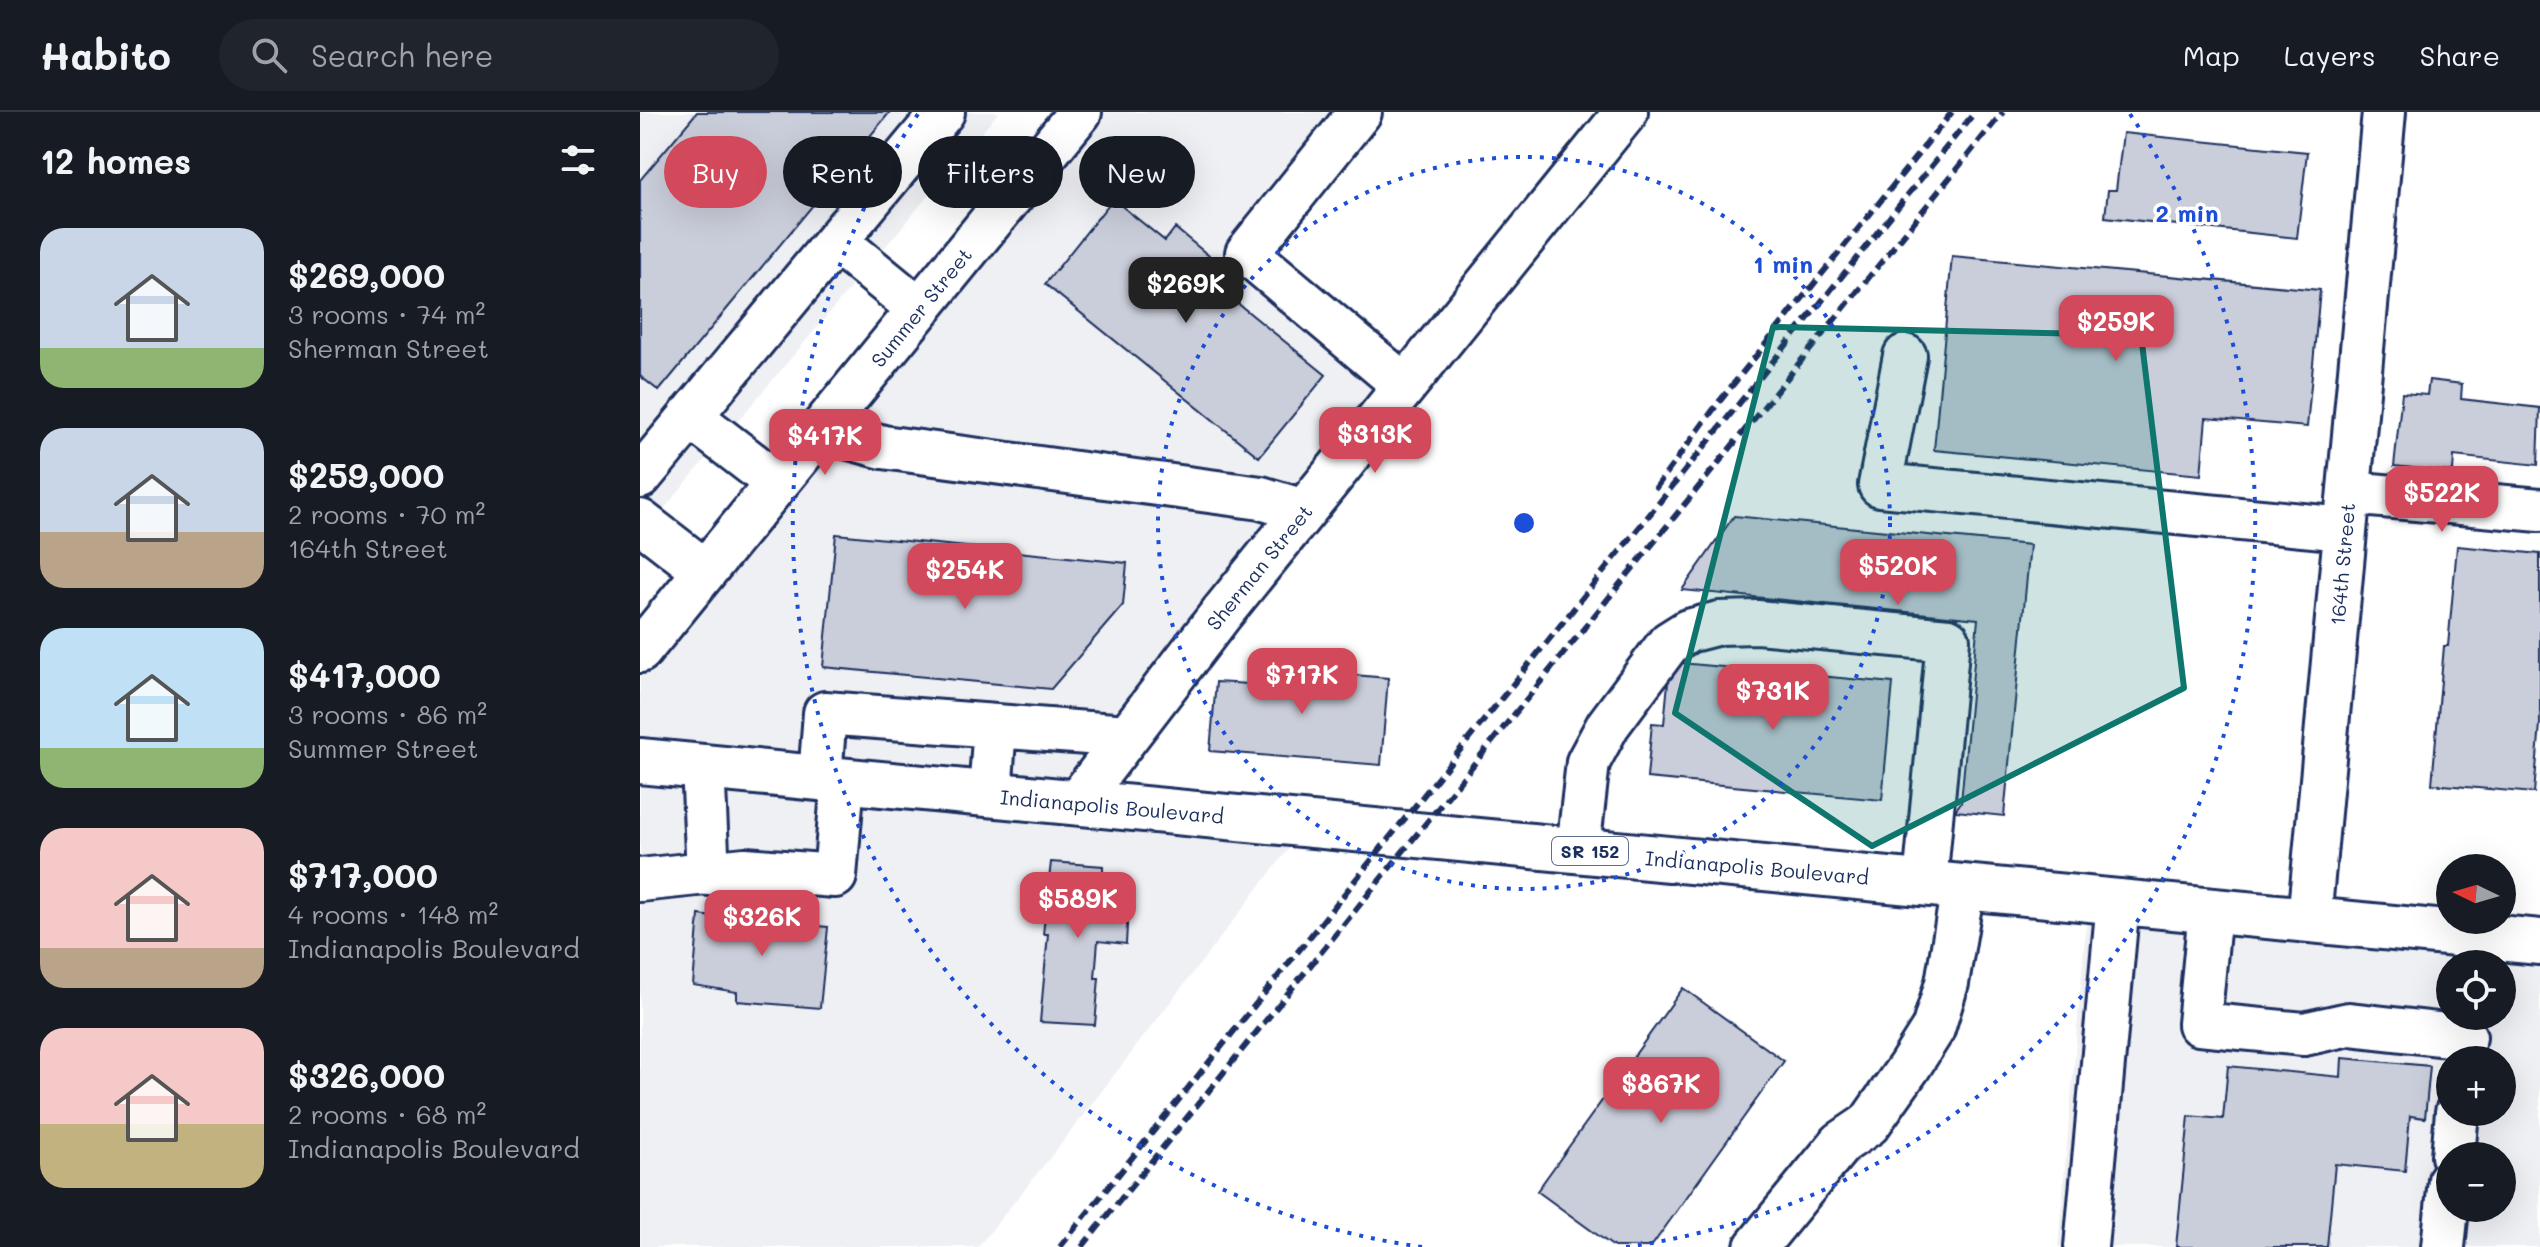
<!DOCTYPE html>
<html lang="en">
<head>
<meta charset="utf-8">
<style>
  body { margin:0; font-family:Mali,sans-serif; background:#20242c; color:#f1f3f6; height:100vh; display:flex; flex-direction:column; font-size:30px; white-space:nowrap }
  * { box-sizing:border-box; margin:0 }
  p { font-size:26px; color:#9ea1a6 }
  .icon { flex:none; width:44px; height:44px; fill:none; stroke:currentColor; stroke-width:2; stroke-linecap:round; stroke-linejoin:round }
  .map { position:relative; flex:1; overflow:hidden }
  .details { display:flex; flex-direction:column; background:#171b24; width:640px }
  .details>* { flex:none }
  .guide { position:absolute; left:24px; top:24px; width:760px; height:72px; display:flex; gap:16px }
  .needle { width:52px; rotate:275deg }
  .controls { position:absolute; left:1796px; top:742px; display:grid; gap:16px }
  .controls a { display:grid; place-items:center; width:80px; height:80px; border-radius:50%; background:#171b24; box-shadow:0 8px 32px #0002; font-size:40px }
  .price { position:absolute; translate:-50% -68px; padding:0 18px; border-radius:16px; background:#d1495b; color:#fff; font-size:26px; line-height:52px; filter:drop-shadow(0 2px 4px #0008) }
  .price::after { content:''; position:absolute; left:50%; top:48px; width:24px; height:18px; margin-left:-12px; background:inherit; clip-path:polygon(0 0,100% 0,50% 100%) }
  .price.active { background:#222; color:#fff }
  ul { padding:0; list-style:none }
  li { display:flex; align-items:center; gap:24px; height:200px; padding:0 40px }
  li span { display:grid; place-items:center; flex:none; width:224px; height:160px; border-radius:24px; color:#555 }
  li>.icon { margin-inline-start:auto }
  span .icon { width:96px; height:96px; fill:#fffc; stroke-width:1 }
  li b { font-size:34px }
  h2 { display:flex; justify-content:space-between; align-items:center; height:96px; padding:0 40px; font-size:34px }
  .tag { padding:0 28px; border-radius:36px; background:#171b24; box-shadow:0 8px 32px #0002; font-size:28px; line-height:72px }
  .tag.active { background:#d1495b; color:#fff }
  header { display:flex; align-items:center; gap:48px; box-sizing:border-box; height:112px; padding:0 40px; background:#171b24; border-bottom:2px solid #363941 }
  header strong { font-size:38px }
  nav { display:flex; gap:44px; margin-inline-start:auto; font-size:28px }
  .search { width:560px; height:72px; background:#20242c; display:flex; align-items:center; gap:20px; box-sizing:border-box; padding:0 28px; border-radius:44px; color:#9ea1a6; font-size:30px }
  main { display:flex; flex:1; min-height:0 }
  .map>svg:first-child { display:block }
  .built { fill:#eff0f4; fill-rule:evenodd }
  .building { fill:#caceda; stroke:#1b2f5e; stroke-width:2 }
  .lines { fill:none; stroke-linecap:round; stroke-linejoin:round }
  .minor-casing { stroke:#1b2f5e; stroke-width:48 }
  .major-casing { stroke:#1b2f5e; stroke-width:50 }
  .minor { stroke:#fff; stroke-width:42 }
  .major { stroke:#fff; stroke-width:44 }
  .rail { stroke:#1b2f5e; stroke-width:6; stroke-dasharray:12 6; stroke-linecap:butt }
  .marked { fill:#0f766e; fill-opacity:0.2; stroke:#0f766e; stroke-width:6; stroke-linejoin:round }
  .ring { fill:none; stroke:#1d4ed8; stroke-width:4; stroke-dasharray:4 8 }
  .labels { text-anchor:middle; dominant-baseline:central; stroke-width:7; stroke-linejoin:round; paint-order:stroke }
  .shield { fill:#fff; stroke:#5f6d8e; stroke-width:2 }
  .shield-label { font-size:18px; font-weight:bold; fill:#1b2f5e }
  .street-label { font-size:20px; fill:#1b2f5e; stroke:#fff }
  .centre { fill:#1d4ed8; stroke:#fff; stroke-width:4 }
  .ring-label { font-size:24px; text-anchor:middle; font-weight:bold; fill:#1d4ed8; stroke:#fff; stroke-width:7; stroke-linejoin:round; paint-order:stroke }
</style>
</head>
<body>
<header>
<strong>Habito</strong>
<div class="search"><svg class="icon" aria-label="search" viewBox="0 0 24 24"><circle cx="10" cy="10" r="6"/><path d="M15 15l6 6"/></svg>Search here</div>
<nav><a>Map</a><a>Layers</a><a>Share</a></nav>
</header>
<main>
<section class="details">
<h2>12 homes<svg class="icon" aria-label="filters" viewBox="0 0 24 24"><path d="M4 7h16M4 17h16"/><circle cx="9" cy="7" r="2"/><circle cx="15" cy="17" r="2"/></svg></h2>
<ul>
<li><span style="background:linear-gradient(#c9d6e8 75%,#8fb573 0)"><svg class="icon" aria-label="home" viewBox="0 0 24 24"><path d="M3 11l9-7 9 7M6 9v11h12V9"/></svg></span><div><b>$269,000</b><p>3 rooms · 74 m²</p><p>Sherman Street</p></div></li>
<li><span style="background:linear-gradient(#c9d6e8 65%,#b9a48a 0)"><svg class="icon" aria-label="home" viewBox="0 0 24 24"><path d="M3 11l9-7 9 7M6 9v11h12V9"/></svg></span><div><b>$259,000</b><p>2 rooms · 70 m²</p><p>164th Street</p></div></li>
<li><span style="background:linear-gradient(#bfe0f5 75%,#8fb573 0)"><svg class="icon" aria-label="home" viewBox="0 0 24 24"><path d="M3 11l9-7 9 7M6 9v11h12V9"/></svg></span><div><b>$417,000</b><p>3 rooms · 86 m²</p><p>Summer Street</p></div></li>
<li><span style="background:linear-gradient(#f6c9c9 75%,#b9a48a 0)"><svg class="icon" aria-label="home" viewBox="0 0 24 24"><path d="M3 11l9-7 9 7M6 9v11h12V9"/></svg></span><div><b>$717,000</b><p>4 rooms · 148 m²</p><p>Indianapolis Boulevard</p></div></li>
<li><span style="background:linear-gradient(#f6c9c9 60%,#c2b280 0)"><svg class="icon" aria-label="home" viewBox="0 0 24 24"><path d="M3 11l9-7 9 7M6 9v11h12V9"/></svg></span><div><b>$326,000</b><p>2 rooms · 68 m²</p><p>Indianapolis Boulevard</p></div></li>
</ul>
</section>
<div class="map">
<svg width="1900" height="1135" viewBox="0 0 1900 1135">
  <rect width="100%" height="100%" fill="#fff"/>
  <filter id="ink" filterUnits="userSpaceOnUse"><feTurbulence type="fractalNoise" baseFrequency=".0125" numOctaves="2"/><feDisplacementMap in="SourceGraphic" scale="16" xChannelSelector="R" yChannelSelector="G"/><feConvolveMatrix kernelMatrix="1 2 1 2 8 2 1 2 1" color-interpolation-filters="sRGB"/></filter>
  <g filter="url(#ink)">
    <path class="built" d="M0,0H359L0,425Z
      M451,0H710L596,140L754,274L433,683L0,642V554Z
      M0,656L664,717L424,1028L338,1135H0Z
      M1447,803L1900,843V1135H1418ZM1810,852H1862V904H1810ZM1810,948H1862V1000H1810ZM1810,1044H1862V1096H1810Z"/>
    <path class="building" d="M57,0H250L19,279L0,264V68Z
      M1483,21L1667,40L1657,126L1465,105L1468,78H1476Z
      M473,87L525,129L535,116L596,166L585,181L686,263L619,345L405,172Z
      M1312,144L1680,178L1667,315L1566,306L1561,363L1294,338Z
      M1789,268L1822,272L1821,287L1900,296L1898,353L1814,344L1813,360L1754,354L1762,281L1787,283Z
      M1094,404L1390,433L1364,704L1315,699L1321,690L1338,507L1042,478Z
      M196,422L487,451L483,493L411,577L183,555Z
      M1817,434L1900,442V612L1894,681L1792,672L1804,534H1808Z
      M1030,550L1253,571L1242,688L1007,666L1012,611L1024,612Z
      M610,554L748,566L741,653L570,639L576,570L609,572Z
      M411,750L463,754V768L480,770L479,794L488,795L486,832L458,829L455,866H459L455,913L400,910L408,822H403Z
      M102,798L154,803V812L188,815L180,896L97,889V880L53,873L59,803L101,809Z
      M1043,876L1144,949L1011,1135H974L897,1079Z
      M1702,946L1790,954L1785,1006L1770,1004L1765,1059L1695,1052L1687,1135H1536L1549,1004L1583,1007L1588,954L1701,965Z"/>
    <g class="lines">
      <g class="minor-casing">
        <path id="minor" d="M720,0L607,141L765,274
          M196,129L279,197
          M1265,244L1240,373L1705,417
          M50,304L137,371
          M181,318L243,335L621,386L664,399
          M0,365L303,0
          M1709,381L1900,398
          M0,409L65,459
          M0,539L440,0
          M63,654L68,762
          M180,666L185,601L487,624
          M350,682L355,614
          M437,690L581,502L986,0
          M938,738L948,650L968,613L1029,531L1048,519L1079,511L1117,510L1308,528L1285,771
          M0,768L105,757L195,764L203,668
          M1570,798L1559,912L1664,922L1709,912L1825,925
          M1669,808L1744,0
          M1833,852L1836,823
          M1813,1044L1817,1000
          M1116,1135L1201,1031L1229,1012L1269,955L1293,917L1307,871L1323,775
          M1446,1135L1478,789
          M1803,1135L1810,1068"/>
      </g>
      <g class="major-casing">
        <path id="major" d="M0,649L1900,830"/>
      </g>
      <use href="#minor" class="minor"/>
      <use href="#major" class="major"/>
      <path class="rail" d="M1015,377L1079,290L1312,0
        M420,1135C725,757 1028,378 1335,0
        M442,1135L1363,0"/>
    </g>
  </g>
  <path class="marked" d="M1133,215L1501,223L1544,576L1232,734L1035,601Z"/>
  <g class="ring">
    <circle cx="884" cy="411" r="366"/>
    <path d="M782 1135A731 731 0 0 1 278 2M1490 2A731 731 0 0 1 986 1135"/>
  </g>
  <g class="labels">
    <rect class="shield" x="912" y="725" width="76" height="28" rx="6"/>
    <g class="shield-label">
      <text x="950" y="739">SR 152</text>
    </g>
    <g class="street-label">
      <text transform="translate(281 195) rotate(-51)">Summer Street</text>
      <text transform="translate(1702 452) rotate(-85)">164th Street</text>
      <text transform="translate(619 455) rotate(-51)">Sherman Street</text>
      <text transform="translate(472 694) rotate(5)">Indianapolis Boulevard</text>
      <text transform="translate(1117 755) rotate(5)">Indianapolis Boulevard</text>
    </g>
  </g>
  <circle cx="884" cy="411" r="12" class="centre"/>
  <g class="ring-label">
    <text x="1547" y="110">2 min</text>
    <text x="1143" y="161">1 min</text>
  </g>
</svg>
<div class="controls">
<a><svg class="needle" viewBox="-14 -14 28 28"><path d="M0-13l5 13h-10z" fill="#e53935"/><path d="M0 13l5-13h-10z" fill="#9ea1a6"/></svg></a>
<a><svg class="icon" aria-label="locate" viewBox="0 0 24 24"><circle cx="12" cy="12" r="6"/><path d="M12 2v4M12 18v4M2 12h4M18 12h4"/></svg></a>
<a>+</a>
<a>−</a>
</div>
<b class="price active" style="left:546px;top:213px">$269K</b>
<b class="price" style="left:1476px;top:251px">$259K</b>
<b class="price" style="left:735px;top:363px">$313K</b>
<b class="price" style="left:185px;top:365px">$417K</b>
<b class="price" style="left:1802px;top:422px">$522K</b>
<b class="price" style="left:1258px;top:495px">$520K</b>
<b class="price" style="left:325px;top:499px">$254K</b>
<b class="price" style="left:662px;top:604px">$717K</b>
<b class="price" style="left:1133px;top:620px">$731K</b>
<b class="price" style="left:438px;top:828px">$589K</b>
<b class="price" style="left:122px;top:846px">$326K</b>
<b class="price" style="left:1021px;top:1013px">$867K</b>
<div class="guide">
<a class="tag active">Buy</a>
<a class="tag">Rent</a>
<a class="tag">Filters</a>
<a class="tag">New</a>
</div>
</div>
</main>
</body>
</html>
